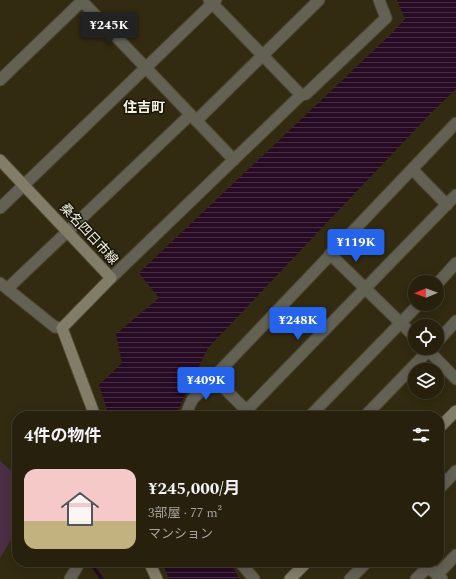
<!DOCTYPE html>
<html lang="ja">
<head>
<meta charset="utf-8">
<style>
  body { margin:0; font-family:Spectral,"Noto Sans JP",serif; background:#2e2816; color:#f1f3f6; height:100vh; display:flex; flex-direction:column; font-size:15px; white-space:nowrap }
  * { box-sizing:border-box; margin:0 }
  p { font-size:13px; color:#a4a39d }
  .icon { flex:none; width:22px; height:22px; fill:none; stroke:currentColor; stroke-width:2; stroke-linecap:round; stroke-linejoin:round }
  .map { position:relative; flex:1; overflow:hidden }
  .side { position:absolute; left:12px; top:411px; width:432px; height:156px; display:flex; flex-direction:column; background:#26200d; border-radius:16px; box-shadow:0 2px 10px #0003,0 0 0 1px #423e2e }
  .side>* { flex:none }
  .needle { width:26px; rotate:269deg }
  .tools { position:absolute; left:408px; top:275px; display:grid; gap:8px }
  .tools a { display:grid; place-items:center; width:36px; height:36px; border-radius:50%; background:#26200d; box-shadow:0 2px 10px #0003,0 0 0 1px #423e2e; font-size:20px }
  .price { position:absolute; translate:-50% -34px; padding:0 9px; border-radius:4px; background:#2563eb; color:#fff; font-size:13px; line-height:26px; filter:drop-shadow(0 1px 2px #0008) }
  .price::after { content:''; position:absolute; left:50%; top:24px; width:12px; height:9px; margin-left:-6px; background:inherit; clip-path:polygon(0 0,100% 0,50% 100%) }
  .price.current { background:#222; color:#fff }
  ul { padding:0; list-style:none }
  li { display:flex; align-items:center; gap:12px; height:100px; padding:0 12px }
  li span { display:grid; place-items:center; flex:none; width:112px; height:80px; border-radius:12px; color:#555 }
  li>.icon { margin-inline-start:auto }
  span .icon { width:48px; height:48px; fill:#fffc; stroke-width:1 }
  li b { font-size:17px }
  h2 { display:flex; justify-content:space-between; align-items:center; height:48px; padding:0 12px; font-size:17px }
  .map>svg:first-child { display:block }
  .garden { fill:#4c2f47 }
  .water { fill:url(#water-rules) }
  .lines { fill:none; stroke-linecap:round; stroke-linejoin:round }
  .stream { stroke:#270a23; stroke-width:3.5 }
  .minor-casing { stroke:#4e472e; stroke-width:13 }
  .tertiary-casing { stroke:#4e472e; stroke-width:13 }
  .secondary-casing { stroke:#4e472e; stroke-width:13 }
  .minor { stroke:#636054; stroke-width:11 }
  .tertiary { stroke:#636054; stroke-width:11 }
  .secondary { stroke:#827d69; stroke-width:11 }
  .labels { text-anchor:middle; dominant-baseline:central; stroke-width:3; stroke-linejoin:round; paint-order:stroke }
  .street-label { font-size:13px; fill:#f7f3e3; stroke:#171409 }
  .neighbourhood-label { font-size:14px; font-weight:bold; fill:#f7f3e3; stroke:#171409 }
</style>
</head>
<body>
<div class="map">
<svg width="456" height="579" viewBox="0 0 456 579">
  <defs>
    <pattern id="water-rules" width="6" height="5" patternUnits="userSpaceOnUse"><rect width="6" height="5" fill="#270a23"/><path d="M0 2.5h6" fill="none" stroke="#472e43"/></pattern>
  </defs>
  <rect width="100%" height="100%" fill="#322b11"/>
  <path class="garden" d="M0,461L17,476V530L0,558Z"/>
  <path class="water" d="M397,0H456V89L431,113L208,348L175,416H109L99,385L122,363L116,334L159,298L139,273L392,33L405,19Z
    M162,562H230L239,578L238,579H169Z"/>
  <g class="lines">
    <path class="stream" d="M90,562L102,579"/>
    <g class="minor-casing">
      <path id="minor" d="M81,0L234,160
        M209,0L301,95
        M0,80L82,1
        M196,121L319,0
        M412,169L447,205
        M0,208L216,0
        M330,254L415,337
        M111,278L301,95L306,94L386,18L379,0
        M0,283L55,327L62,328
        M437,284L456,263
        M8,288L190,115
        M437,342L456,321
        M426,348L456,379
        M213,377L247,411
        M185,416L192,400L456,123
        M241,416L456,195
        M310,416L419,304
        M365,416L431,348
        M439,489L456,471
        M240,562L254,579
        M419,562L428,567L442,579
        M70,579L80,562
        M350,579L367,562
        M416,579L428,567"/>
    </g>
    <g class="tertiary-casing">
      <path id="tertiary" d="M437,575L456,555"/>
    </g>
    <g class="secondary-casing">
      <path id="secondary" d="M0,160L111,278L62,328L95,416
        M439,428L456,411
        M149,562L157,579
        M290,579L307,562"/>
    </g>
    <use href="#minor" class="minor"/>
    <use href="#tertiary" class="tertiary"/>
    <use href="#secondary" class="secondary"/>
  </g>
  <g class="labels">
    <g class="street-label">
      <text transform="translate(89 234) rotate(47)">桑名四日市線</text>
    </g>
    <g class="neighbourhood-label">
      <text x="144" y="107">住吉町</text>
    </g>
  </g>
</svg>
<div class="tools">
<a><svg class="needle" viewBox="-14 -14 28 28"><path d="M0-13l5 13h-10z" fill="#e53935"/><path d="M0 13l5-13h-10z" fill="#a4a39d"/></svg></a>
<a><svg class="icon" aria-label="locate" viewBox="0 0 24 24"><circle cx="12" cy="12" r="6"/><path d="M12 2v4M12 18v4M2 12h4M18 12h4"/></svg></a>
<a><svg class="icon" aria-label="layers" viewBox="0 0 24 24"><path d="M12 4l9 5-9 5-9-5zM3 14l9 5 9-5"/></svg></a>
</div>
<b class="price current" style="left:109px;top:46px">¥245K</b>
<b class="price" style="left:356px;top:263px">¥119K</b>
<b class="price" style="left:298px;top:341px">¥248K</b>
<b class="price" style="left:206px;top:401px">¥409K</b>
<section class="side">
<h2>4件の物件<svg class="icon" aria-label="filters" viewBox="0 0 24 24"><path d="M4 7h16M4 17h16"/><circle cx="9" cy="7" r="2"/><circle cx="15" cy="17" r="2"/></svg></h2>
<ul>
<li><span style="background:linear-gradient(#f6c9c9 65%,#c2b280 0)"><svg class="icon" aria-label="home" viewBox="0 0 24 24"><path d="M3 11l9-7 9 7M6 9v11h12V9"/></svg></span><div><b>¥245,000/月</b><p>3部屋 · 77 m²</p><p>マンション</p></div><svg class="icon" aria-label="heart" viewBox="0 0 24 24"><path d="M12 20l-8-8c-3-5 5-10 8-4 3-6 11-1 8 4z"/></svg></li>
</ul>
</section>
</div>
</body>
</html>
